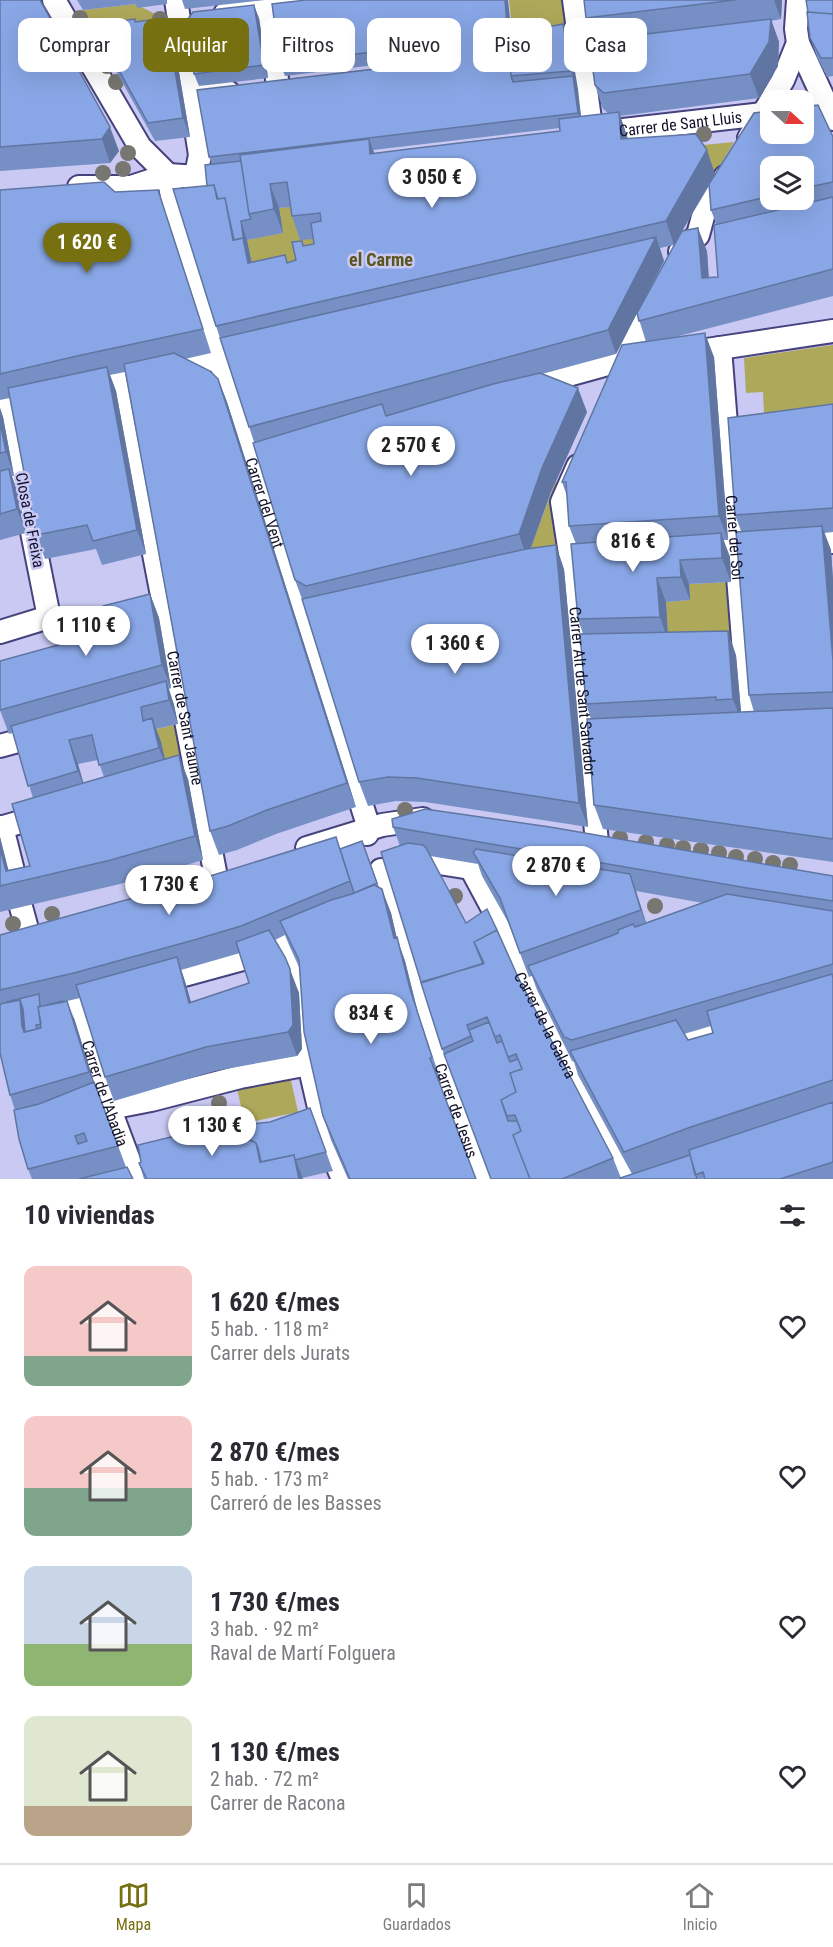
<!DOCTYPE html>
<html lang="es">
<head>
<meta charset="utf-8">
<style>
  body { margin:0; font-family:"Roboto Condensed",sans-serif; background:#f2f2f3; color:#2b2b33; height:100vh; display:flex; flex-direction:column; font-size:22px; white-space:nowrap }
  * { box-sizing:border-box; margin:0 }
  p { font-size:20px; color:#7c7c81 }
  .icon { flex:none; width:33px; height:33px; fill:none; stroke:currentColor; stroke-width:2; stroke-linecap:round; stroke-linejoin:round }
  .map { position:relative; height:1179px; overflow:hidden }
  .side { display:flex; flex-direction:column; background:#fff; flex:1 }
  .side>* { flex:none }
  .hud { position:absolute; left:18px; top:18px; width:798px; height:54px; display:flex; gap:12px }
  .needle { width:39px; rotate:111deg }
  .fabs { position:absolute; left:760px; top:90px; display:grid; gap:12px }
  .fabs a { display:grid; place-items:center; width:54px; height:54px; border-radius:12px; background:#fff; box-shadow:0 6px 24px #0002; font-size:30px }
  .price { position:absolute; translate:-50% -51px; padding:0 14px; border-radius:21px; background:#fff; color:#222; font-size:20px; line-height:39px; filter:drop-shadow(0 2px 3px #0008) }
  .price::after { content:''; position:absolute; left:50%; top:36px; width:18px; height:14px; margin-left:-9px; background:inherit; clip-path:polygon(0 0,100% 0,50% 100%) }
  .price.selected { background:#777010; color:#fff }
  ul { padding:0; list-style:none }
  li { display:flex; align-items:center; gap:18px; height:150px; padding:0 24px }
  li span { display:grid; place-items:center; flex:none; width:168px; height:120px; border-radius:12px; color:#555 }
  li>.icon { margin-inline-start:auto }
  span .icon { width:72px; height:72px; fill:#fffc; stroke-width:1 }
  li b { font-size:26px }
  h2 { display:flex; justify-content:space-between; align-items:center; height:72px; padding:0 24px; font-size:26px }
  .chip { padding:0 21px; border-radius:12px; background:#fff; box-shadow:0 6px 24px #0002; font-size:21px; line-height:54px }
  .chip.selected { background:#777010; color:#fff }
  .dock { display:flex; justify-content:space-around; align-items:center; height:84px; border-top:2px solid #e1e1e2; background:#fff; font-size:16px; color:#7c7c81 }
  .dock a { display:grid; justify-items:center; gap:3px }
  .dock .selected { color:#777010 }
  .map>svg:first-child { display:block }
  .green { fill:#aea85a }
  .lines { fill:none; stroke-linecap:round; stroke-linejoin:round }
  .street-casing { stroke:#46427e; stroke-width:26 }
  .street { stroke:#fff; stroke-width:22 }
  .tree { fill:#787670 }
  .wall { fill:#7690c6; fill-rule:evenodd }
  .shaded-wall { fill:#6075a1 }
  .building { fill:#89a7e6; stroke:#6075a1; stroke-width:1.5; fill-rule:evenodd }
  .labels { text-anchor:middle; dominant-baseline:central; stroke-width:5; stroke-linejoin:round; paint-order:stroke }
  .street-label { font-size:16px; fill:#13112a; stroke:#c9c9f4 }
  .neighbourhood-label { font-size:18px; font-weight:bold; fill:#5b5619; stroke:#c9c9f4 }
</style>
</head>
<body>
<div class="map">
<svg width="833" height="1179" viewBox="0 0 833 1179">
  <rect width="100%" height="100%" fill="#c9c9f4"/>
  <path class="green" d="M509,0H564L570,42L515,53Z
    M136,4L170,22L92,30L83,10Z
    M734,142L715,174L693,146Z
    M296,206L329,237L330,245L257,287L247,240L282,233L279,208Z
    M833,345V414L749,415L764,413L763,392L746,393L744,358Z
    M556,480L564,554L527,558Z
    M731,582L735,640L668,641L666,602L689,600V584Z
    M178,724L186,765L168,772L149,731Z
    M290,1076L298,1112L245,1123L237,1089Z"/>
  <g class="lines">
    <g class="street-casing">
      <g id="street">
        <path d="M54,0L140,147L168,175"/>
        <path d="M176,0L200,155L197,170L190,178"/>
        <path d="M574,0L592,134"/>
        <path d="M798,0L796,29L798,43L833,119"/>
        <path d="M267,9L278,86"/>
        <path d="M225,14L352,0"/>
        <path d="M76,41L131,35"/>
        <path d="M191,96L228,92"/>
        <path id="s1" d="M597,133L763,114"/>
        <path d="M749,138L783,80L798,43"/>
        <path id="s2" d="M168,175L175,213L231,396L369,828L367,834"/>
        <path d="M79,187H131L168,175L214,178L236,176"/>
        <path d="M680,252L698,235L705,209L725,177"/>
        <path id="s3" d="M720,348L750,729"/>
        <path d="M680,354L833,331"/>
        <path d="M620,370L655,300"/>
        <path id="s4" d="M121,382L216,877"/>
        <path d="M525,387L608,364L636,360"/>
        <path d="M83,390L256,349"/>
        <path d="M0,409L40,400"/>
        <path id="s5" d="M578,466L562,502L571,560L597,843"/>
        <path d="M697,551L833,542"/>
        <path d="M0,632L49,617L7,407"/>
        <path d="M0,746L44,734"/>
        <path d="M2,827L19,895"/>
        <path d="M0,828L45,815"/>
        <path d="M307,848L382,825L423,819"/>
        <path d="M414,859L483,870"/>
        <path id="s6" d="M471,868L501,924L522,980L527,986L570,1073L627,1179"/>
        <path id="s7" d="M381,870L391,898L440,1064L481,1179"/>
        <path d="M21,907L27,929"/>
        <path d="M281,943L303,989L309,1064L327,1142L343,1179"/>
        <path d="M155,983L243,959L314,930"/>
        <path id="s8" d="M76,1006L106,1099L136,1179"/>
        <path d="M0,1022L76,1006L112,995"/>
        <path d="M659,1046L742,1021"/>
        <path d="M77,1119L110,1108L151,1100L240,1077L309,1064"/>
      </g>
    </g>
    <use href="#street" class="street"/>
  </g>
  <g class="tree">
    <circle cx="80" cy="18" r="8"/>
    <circle cx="160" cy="19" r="8"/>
    <circle cx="99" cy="26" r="8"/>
    <circle cx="98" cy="50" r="8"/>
    <circle cx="107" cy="66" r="8"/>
    <circle cx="116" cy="82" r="8"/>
    <circle cx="704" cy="134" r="8"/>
    <circle cx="128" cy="153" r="8"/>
    <circle cx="123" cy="169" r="8"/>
    <circle cx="103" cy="173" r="8"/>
    <circle cx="405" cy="810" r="8"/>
    <circle cx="620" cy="838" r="8"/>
    <circle cx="646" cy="842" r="8"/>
    <circle cx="667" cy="845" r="8"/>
    <circle cx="683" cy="848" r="8"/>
    <circle cx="701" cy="850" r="8"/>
    <circle cx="719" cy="853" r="8"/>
    <circle cx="736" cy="857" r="8"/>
    <circle cx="755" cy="859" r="8"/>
    <circle cx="773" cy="863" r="8"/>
    <circle cx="790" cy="865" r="8"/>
    <circle cx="455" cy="896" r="8"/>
    <circle cx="655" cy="906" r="8"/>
    <circle cx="52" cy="914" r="8"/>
    <circle cx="13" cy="924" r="8"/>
    <circle cx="219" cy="1103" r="8"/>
    <circle cx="190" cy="1119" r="8"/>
    <circle cx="213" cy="1124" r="8"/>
  </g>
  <path class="wall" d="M0,0L119,151L110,163L0,171Z
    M77,0H167V4L137,8L136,4L83,10Z
    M182,0H265L185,9Z
    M584,0H782L781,19L771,21L779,42L778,66L759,98L620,116L628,139L715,174L833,137V296L675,337L714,357L728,540H723L730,557L731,582L689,584L690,600L666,602L668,632L736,655L741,712H754L749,695L741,531L735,515L833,404V532L824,533L831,550L833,580V862L603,829L594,805L591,719L586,704L583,634L578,619L576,544L569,526L567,496L562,482L646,342L637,313L616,354L542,374L587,412L551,492L531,548L564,569L588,827L425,802L396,801L368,806L359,782L302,599L295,580L254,442L216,326L207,186L212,164L209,157L400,66L399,62L285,76L280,63L512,34L570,42L581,117L608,113L603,109L595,85V40L586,18ZM560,128V131L374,153L373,150ZM771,166H804V200H771ZM709,186L711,210L716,224L718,277L709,278L707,251L682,231ZM290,207L292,216L300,240L313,239L314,244L304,246L302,241L296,260L288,263L285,255L251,262L247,240L283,233L279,208ZM674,245L645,299L664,261L660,248Z
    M833,0V76L827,77L817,57L810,38L808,12Z
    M259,18L268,78L199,86L194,74Z
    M136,22L173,37L190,137L155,141L106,53L99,34Z
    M0,190L115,192L158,190L166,214L211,353L185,359L218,379L227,402L356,807L276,834L237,850L219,855L210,831L125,372L110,375L116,391L146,554L102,565L96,549L45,559L36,535L10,398L0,400Z
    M0,408L3,417L14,476H12L18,493L26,533L0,540Z
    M150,594L159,618L171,688L169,689L174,705L178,724L156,729L161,742L165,759L188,779L203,860L120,884L0,912V837L8,870L30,866L33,798L13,733L9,734L0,710L109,631ZM98,760L104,777L83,783L78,764Z
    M393,827L833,876V1179H491L442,1049L400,846ZM430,856L478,864L482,876L508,922L529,977L532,976L537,990L572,1061L574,1062L578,1075L632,1174L621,1178L613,1158L518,977L466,923ZM636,891L703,903L646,923ZM711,1026L713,1033L688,1040L684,1034Z
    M362,841L379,887L391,913L397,939L405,961L418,1013L441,1081L439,1082L476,1179H348L331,1140L323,1116L299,967L289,945L285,935L275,940L299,993L302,1049L297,1056L215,1071L114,1101L105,1077L80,998L63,1002L74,1018L94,1082L126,1167L133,1179H32L28,1169L15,1110L10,1095L0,1053V935L340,849ZM240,953L249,983L191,1002L181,970Z
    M310,1108L333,1171L302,1178L303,1179H144L139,1163L243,1125L270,1122Z"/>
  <path class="shaded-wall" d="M505,0H508L516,76H513Z
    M774,0H782L781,19Z
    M254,5L259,18L268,78L264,65Z
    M166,18L173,37L190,137L183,118Z
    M771,19L779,42L778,66L759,98L750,74Z
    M563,24L570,42L578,89L582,125L578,113L573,77L571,71Z
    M619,112L627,136L630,163L621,139Z
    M110,127L119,151L110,163L102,139Z
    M369,139L378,163L370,154Z
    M707,150L715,174L674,245L666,221Z
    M270,184L279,208L283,233L274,209Z
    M158,190L166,214L211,353L203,329Z
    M241,221L247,240L257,287L248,263L243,238Z
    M698,228L707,251L710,302L702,278Z
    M656,237L664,261L616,354L608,330Z
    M705,333L714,357L728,540L719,516Z
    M107,367L116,391L146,554L137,530Z
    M218,379L227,402L356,807L347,783Z
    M578,388L587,412L551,492L527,558L519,534L542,468Z
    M0,408L3,417L14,476L6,452L0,422Z
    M9,469L18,493L26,533L17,509Z
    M822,526L831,550L833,580V661Z
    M721,533L730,557L731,582L722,558Z
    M556,545L564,569L588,827L579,803Z
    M680,560L689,584L690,600L681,577Z
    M657,578L666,602L668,641L660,617Z
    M150,594L159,618L171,688L162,665Z
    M728,631L736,655L742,723L733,699Z
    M166,681L174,705L178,724L169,700Z
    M152,718L161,742L168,772L159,748Z
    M69,740L78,764L87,795L78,771Z
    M179,755L188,779L203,860L195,836Z
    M0,837L12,884L6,871L0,848Z
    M630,874L650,934L641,910Z
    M382,889L391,913L397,939L405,961L418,1013L441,1081L410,989L394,938Z
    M177,957L185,981L198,1027L189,1003Z
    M290,969L299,993L302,1049L297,1056L288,1032Z
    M20,1000L32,1033L28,1041L22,1026Z
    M67,1001L75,1022L70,1006L74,1018L101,1105L89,1072Z
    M294,1155L303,1179H299Z"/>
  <path class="building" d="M0,0H40L110,127L102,139L0,147Z
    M306,0H505L511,76L513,82L573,76L578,113L209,157L197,90L400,66L398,49L280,63L272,4Z
    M584,0H735L586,18Z
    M806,0H833V14L808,12Z
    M254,5L264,65L194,74L185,23L193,12Z
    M807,12L833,14V58H821L810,38Z
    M166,18L183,118L148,123L99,34L104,23L135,19V22Z
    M771,19L769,42L750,74L604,93L595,85L589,41Z
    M563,24L571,71L511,76L508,35Z
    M818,105L833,137V182L804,188V166H771V196L711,210L709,184L754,113L771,111V134H804V107Z
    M619,112L621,139L696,134L707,150L666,221L216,326L173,189L214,185L217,199L225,198L233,240L243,238L248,263L285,255L287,263L296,260L292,242L302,241L303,246L314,244L311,223L321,221L320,213L292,216L287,182L270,184L274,209L249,214L240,155L369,139L370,154L409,149L560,131L559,119Z
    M241,161L249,214L251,219L241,221L244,243L243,238L234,240L225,198L218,199L214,185L207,186L205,165Z
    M104,182L115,192L158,190L203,329L77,356L0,374V190Z
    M833,197V269L639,321L637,313L682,231L698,228L702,278L718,277L714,225Z
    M656,237L608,330L249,427L220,338Z
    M705,333L719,516L569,526L566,482H562L622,345Z
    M174,353L210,371L218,379L347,783L267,810L228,826L210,831L124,364Z
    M107,367L137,530L93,541L87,525L36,535L8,388Z
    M540,373L578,388L542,468L519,534L306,586L295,580L253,443L375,406L382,404L386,416L493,384Z
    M833,404V508L735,515L728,418Z
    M0,422L6,452L0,453Z
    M9,469L17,509L0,514V471Z
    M822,526L833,661V692L749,695L736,532Z
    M721,533L722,558L680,560L681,577L657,578L660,617L578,619L571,544Z
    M556,545L579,803L417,778L388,777L359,782L302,599L526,549Z
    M150,594L162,665L0,710V661L109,631L103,606Z
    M728,631L733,699L716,700V697L586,704L580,634Z
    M166,681L169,700L141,707L143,721L152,718L159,748L99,765L92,735L69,740L78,771L28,786L11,726Z
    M833,708V839L594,805L587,719Z
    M179,755L195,836L111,860L0,886V848L6,871L30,866L12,804Z
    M425,809L550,827L833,876V901L747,888L393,827L392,819Z
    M336,837L350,881L241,926L194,940L74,973L0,990V935L194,881Z
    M362,841L377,883L354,893L340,849Z
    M408,843L423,845L426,848L466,923L487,909L497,930L474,942L483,964L421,982L381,852Z
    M476,849L630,874L641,910L520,953L500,898L473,852Z
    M374,885L382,889L394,938L397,937L410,989L432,1057L430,1058L476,1179H350L323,1116L304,1032L299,960L280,921L331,900L352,894Z
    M727,894L833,911V964L572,1040L564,1037L528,966L611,936L618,933V930L633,924L635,927Z
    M269,930L285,957L290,969L293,1025L288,1032L206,1047L105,1077L76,985L177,957L189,1003L249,983L236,942Z
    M497,930L518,977L613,1158L562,1179H530L513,1135L521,1131L515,1115L507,1116L501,1100L516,1092L510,1073L522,1069L516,1054L508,1057L500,1035L495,1037L487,1017L467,1025L471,1036L442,1049L421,983L484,963L474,942Z
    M832,974L833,978V1080L688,1128L624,1152L570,1051L676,1020L688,1040L713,1033L707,1011Z
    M39,994L40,1006L38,1007L41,1024L36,1025L37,1029L25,1032L23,1009L20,1000L6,1002Z
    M20,1000L22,1026L24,1032L41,1028L38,1007L67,1001L89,1072L10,1095L0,1053V1004Z
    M62,1001L64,1002L43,1006Z
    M489,1022L497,1043L502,1041L510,1062L518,1059L522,1069L510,1073L516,1092L501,1100L508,1121H517L521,1131L513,1135L530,1179H491L444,1054L473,1041L469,1030Z
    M94,1082L118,1146L28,1169L19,1139L14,1110L39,1104ZM84,1133L87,1141L78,1144L75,1136Z
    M833,1102V1162L780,1179H705L703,1172L695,1175L689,1150Z
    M310,1108L326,1152L295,1160L294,1155L261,1162L258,1148L256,1143L247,1138L243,1125L270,1122Z
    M241,1120L246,1138L256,1143L260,1162L294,1155L299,1179H147L139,1163L141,1162L138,1145Z
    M690,1155L697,1179H620V1178Z
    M127,1167L133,1179H79Z"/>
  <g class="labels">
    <g class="street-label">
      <text stroke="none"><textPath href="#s1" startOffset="84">Carrer de Sant Lluis</textPath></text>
      <text stroke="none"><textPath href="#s2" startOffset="342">Carrer del Vent</textPath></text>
      <text transform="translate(30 520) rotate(79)">Closa de Freixa</text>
      <text stroke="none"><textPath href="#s3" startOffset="190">Carrer del Sol</textPath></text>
      <text stroke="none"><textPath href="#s5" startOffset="230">Carrer Alt de Sant Salvador</textPath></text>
      <text stroke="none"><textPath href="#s4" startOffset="342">Carrer de Sant Jaume</textPath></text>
      <text stroke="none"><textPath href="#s6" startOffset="174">Carrer de la Galera</textPath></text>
      <text stroke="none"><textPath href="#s8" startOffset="92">Carrer de l'Abadia</textPath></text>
      <text stroke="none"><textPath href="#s7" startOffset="252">Carrer de Jesus</textPath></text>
    </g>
    <g class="neighbourhood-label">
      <text x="381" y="259">el Carme</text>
    </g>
  </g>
</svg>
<div class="fabs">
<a><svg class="needle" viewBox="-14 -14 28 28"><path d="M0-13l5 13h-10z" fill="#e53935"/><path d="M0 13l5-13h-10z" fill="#7c7c81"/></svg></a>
<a><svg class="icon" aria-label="layers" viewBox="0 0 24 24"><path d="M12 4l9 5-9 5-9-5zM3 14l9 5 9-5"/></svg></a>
</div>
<b class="price" style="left:432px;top:209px">3 050 €</b>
<b class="price selected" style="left:87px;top:274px">1 620 €</b>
<b class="price" style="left:411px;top:477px">2 570 €</b>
<b class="price" style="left:633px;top:573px">816 €</b>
<b class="price" style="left:86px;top:657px">1 110 €</b>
<b class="price" style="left:455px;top:675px">1 360 €</b>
<b class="price" style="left:556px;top:897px">2 870 €</b>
<b class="price" style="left:169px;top:916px">1 730 €</b>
<b class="price" style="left:371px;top:1045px">834 €</b>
<b class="price" style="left:212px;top:1157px">1 130 €</b>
<div class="hud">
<a class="chip">Comprar</a>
<a class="chip selected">Alquilar</a>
<a class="chip">Filtros</a>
<a class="chip">Nuevo</a>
<a class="chip">Piso</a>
<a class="chip">Casa</a>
</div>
</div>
<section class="side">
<h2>10 viviendas<svg class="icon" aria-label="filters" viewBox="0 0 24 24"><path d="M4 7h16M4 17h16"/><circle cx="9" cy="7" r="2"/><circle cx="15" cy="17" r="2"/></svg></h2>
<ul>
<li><span style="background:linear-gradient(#f6c9c9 75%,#7fa58c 0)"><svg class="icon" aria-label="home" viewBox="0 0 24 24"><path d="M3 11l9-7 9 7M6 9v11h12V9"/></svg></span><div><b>1 620 €/mes</b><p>5 hab. · 118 m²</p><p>Carrer dels Jurats</p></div><svg class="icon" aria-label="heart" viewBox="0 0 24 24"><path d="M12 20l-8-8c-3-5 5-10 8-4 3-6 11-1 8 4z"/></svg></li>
<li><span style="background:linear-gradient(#f6c9c9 60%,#7fa58c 0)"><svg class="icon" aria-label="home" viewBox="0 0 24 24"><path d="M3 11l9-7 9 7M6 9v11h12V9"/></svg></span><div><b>2 870 €/mes</b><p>5 hab. · 173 m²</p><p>Carreró de les Basses</p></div><svg class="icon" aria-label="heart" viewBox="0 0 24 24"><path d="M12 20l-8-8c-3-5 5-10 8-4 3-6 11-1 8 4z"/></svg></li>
<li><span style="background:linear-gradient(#c9d6e8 65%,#8fb573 0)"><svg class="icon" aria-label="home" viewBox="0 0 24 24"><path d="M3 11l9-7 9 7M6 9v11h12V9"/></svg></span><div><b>1 730 €/mes</b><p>3 hab. · 92 m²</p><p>Raval de Martí Folguera</p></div><svg class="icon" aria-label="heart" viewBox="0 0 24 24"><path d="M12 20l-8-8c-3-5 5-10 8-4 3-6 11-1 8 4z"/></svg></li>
<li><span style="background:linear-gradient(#dfe7d0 75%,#b9a48a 0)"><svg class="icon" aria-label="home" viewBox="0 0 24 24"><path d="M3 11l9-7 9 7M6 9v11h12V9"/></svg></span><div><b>1 130 €/mes</b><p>2 hab. · 72 m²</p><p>Carrer de Racona</p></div><svg class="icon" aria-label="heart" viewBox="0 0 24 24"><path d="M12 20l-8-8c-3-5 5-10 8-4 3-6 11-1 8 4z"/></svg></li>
</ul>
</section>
<nav class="dock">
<a class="selected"><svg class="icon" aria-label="map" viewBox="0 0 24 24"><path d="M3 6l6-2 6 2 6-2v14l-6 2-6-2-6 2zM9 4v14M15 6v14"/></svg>Mapa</a>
<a><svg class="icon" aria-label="saved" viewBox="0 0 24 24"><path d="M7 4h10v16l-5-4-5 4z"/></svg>Guardados</a>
<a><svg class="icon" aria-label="home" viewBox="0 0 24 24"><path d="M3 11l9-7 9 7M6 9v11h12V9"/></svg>Inicio</a>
</nav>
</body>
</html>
